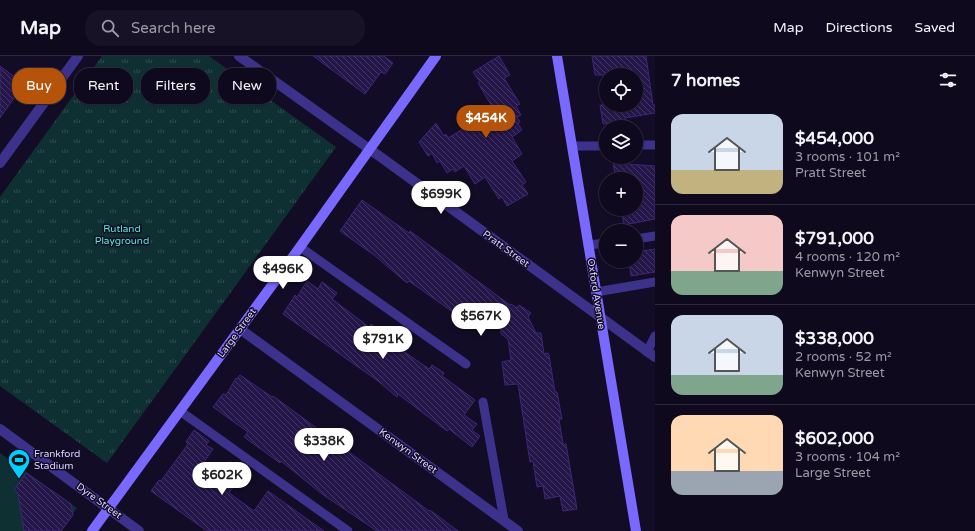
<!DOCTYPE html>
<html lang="en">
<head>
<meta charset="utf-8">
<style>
  body { margin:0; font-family:"Varela Round",sans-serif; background:#171226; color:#f1f3f6; height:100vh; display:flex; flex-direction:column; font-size:15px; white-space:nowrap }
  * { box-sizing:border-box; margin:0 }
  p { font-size:13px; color:#9b9aa4 }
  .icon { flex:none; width:22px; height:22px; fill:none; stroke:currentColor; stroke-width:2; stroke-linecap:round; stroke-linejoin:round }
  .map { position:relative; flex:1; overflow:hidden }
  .sheet { display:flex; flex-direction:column; background:#0e091d; width:320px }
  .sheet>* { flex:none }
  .top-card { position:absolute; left:12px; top:12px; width:380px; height:36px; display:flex; gap:8px }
  .tools { position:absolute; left:599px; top:12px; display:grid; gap:8px }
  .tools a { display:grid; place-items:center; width:44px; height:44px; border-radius:50%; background:#0e091d; box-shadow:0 1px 3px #0004,0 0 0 1px #2e2a3b; font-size:20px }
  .price { position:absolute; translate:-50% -34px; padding:0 9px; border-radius:14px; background:#fff; color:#222; font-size:13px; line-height:26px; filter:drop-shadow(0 1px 2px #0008) }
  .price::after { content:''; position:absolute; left:50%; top:24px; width:12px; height:9px; margin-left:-6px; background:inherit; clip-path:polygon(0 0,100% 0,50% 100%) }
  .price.selected { background:#b45309; color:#fff }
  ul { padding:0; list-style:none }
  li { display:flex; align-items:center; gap:12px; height:100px; padding:0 16px }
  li+li { border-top:1px solid #2e2a3b }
  li span { display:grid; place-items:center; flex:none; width:112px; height:80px; border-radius:12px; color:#555 }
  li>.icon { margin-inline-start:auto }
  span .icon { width:48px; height:48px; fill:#fffc; stroke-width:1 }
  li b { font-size:17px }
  h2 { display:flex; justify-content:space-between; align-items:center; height:48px; padding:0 16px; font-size:17px }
  .tag { padding:0 14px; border-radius:16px; background:#0e091d; box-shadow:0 1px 3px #0004,0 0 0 1px #2e2a3b; font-size:14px; line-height:36px }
  .tag.selected { background:#b45309; color:#fff }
  header { display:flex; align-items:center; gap:24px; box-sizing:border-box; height:56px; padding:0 20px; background:#0e091d; border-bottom:1px solid #2e2a3b }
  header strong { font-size:19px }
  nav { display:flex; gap:22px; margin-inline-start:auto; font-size:14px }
  .search { width:280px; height:36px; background:#171226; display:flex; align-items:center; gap:10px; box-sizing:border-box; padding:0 14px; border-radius:16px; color:#9b9aa4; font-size:15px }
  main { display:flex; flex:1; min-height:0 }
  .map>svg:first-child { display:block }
  .grass { fill:#0f3032 }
  .park { fill:url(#park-tufts) }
  .building { fill:url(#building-back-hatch); stroke:#3d2678 }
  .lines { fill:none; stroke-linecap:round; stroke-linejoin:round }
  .lane { stroke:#3d328b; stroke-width:9 }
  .street { stroke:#3d328b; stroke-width:10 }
  .secondary { stroke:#7a69ff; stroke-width:10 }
  .labels { text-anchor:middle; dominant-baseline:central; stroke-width:3; stroke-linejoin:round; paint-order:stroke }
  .park-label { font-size:10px; fill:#51ecd3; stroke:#130c27 }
  .street-label { font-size:10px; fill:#dbd2ff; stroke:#130c27 }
  .poi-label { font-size:10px; fill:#dbd2ff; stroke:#130c27; text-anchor:start }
</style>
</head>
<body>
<header>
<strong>Map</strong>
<div class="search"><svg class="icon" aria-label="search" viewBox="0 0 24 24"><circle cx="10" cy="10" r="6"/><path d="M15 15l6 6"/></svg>Search here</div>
<nav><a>Map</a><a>Directions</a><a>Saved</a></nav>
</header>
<main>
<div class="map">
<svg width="655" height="475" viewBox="0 0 655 475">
  <defs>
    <pattern id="park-tufts" width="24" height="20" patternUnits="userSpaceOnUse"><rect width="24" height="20" fill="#0f3032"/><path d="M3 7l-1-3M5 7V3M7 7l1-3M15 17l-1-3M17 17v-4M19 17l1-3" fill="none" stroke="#314d51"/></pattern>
    <pattern id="building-back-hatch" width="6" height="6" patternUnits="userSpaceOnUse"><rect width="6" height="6" fill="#25164a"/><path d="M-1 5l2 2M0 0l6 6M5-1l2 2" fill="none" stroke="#443765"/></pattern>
  </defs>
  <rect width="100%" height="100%" fill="#130c27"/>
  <path class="grass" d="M0,397L77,452L60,475H0Z"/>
  <path class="park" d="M102,0H209L336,91L107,407L0,330V141Z"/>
  <path class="building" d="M313,0H384L393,7L385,18L381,16L365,38Z
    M499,0L510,19L504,22L520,48L516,50L521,59L517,61L520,66L518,68L522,74L512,81L522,98L512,105L526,126L522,129L528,138L507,150L502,141L499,143L485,121L475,128L464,110L455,116L453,113L447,117L440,105L437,107L432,97L428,100L419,86L436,67L444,80L446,78L448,82L494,54L478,27L480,26L473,16Z
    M592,0H646L653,49H655V57L625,62L626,64L603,68L600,49H636V19H595Z
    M0,10L24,28L0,62Z
    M613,107L655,110V163L624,169L621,153H636V123H616Z
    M362,144L409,177L410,175L510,249L511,248L517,252L519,249L531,257L528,261L536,277H541L544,298L548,297L549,299L555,336H557L562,363H559L563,388H566L577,453L563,455L560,440L545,443L543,430L537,431L533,405L530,406L518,328L505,329L502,306L511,304L508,283L501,278V272L484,261L481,265L480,263L474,271L409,225L407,227L374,199L340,175Z
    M655,193V216L631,220L629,205H636V196Z
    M307,225L318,233L322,226L337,237L332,243L369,271L371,268L382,276L391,282L389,285L429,313L432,309L444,317L442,320L475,344L464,359L477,368L472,374L480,380L472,391L449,373L447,375L398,338L397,341L378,325L283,258L295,239L297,241Z
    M240,319L272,341L273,340L284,348L429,455L430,454L458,475H377L322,438L281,405L280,407L244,381L248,376L213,351L223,338L226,339L236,322L237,323Z
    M194,374L209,385L206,389L213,393L200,412L231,406L244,415L229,437L254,455L268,435L324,475H207L151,435L159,424L161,425L188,388L186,386Z
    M26,417L71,448L73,459L61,475H24L18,437L14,434Z"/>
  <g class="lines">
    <path class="lane" d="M636,89H655
      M572,90H606
      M636,183L655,180
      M588,189L606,187
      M300,191L466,308
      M596,236L655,226
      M647,296L655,280
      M483,346L504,464
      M180,355L348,475"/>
    <path class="street" d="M239,0L382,102L655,301
      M0,107L78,0
      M240,273L518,475
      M0,373L139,475"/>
    <path class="secondary" d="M557,0L636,475
      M92,475L300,191L436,0"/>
  </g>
  <defs>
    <g id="stadium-pin" transform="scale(1.15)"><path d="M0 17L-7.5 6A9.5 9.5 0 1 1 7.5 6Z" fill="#00cefd" stroke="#130c27"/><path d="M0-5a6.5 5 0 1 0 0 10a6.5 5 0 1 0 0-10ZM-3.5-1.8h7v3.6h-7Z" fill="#111"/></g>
  </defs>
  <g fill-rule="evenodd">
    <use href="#stadium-pin" x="19" y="404"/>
  </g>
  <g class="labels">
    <g class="park-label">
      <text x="122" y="173">Rutland<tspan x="122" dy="12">Playground</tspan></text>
    </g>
    <g class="street-label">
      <text transform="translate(506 193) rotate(36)">Pratt Street</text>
      <text transform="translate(596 238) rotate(81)">Oxford Avenue</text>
      <text transform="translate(237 277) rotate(-54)">Large Street</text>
      <text transform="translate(408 395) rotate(36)">Kenwyn Street</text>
      <text transform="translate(99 445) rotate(36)">Dyre Street</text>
    </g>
    <g class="poi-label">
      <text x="34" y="398">Frankford<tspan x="34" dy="12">Stadium</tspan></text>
    </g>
  </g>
</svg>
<div class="tools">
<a><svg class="icon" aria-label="locate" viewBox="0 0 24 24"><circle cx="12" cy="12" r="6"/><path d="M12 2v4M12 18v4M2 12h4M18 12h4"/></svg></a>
<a><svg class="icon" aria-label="layers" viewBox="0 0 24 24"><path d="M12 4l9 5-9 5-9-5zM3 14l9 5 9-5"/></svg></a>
<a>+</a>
<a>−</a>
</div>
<b class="price selected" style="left:486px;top:83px">$454K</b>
<b class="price" style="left:441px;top:159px">$699K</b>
<b class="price" style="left:283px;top:234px">$496K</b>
<b class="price" style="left:481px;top:281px">$567K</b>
<b class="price" style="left:383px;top:304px">$791K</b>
<b class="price" style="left:324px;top:406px">$338K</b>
<b class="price" style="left:222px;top:440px">$602K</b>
<div class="top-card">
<a class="tag selected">Buy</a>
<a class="tag">Rent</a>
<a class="tag">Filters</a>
<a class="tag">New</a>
</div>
</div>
<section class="sheet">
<h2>7 homes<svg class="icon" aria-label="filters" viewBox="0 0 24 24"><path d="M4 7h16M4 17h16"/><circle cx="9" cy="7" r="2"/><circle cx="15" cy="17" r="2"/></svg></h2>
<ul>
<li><span style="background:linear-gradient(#c9d6e8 70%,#c2b280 0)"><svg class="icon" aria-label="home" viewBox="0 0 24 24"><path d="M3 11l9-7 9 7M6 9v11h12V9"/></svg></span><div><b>$454,000</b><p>3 rooms · 101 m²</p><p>Pratt Street</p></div></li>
<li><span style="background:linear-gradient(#f6c9c9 70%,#7fa58c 0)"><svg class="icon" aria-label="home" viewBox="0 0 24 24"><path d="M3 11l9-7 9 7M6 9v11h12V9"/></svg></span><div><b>$791,000</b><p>4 rooms · 120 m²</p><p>Kenwyn Street</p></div></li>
<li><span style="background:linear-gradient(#c9d6e8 75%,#7fa58c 0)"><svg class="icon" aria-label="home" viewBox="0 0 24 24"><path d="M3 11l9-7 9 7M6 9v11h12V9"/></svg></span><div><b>$338,000</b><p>2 rooms · 52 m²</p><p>Kenwyn Street</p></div></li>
<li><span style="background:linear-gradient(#ffd9b3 70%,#9aa5b1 0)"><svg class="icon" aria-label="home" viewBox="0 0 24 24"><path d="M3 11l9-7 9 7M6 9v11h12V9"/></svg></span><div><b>$602,000</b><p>3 rooms · 104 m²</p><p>Large Street</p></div></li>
</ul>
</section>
</main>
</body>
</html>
